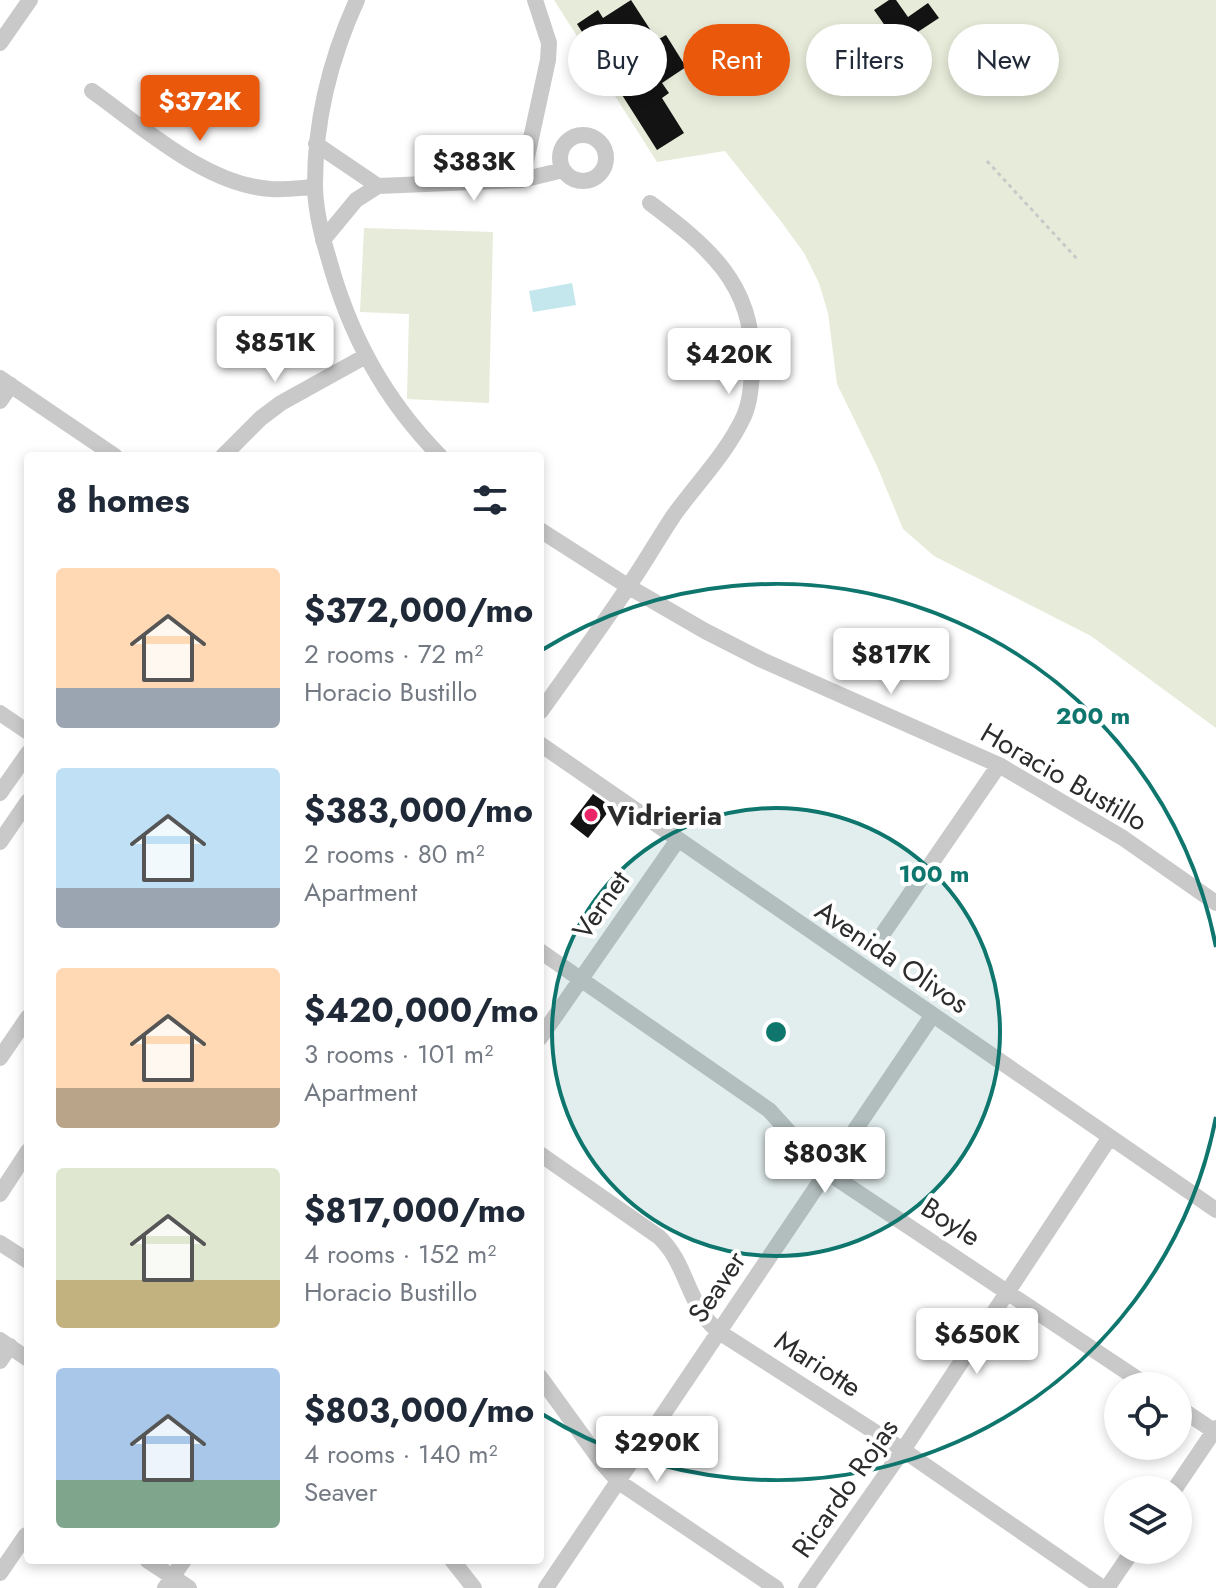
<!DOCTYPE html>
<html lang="en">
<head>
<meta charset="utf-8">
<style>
  body { margin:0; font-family:Jost,sans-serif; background:#f2f2f3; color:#1f2937; height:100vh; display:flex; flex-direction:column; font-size:30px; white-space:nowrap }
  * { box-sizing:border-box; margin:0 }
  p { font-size:26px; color:#747a83 }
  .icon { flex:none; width:44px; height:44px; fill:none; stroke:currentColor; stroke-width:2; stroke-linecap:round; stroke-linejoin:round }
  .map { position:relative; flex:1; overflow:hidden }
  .details { position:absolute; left:24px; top:452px; width:520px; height:1112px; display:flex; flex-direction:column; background:#fff; border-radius:8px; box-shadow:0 4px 12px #0003 }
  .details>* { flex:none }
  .guide { position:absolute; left:568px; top:24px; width:528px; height:72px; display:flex; gap:16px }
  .tools { position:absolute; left:1104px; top:1372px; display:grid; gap:16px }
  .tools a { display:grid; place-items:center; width:88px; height:88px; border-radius:50%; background:#fff; box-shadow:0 4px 12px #0003; font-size:40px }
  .price { position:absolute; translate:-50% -68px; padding:0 18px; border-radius:8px; background:#fff; color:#222; font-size:26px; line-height:52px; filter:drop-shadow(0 2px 4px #0008) }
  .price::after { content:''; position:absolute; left:50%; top:48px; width:24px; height:18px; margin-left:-12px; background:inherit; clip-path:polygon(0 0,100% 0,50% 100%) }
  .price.current { background:#ea580c; color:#fff }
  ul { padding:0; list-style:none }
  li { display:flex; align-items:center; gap:24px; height:200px; padding:0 32px }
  li span { display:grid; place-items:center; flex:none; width:224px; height:160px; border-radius:8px; color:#555 }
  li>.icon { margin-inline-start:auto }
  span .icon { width:96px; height:96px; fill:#fffc; stroke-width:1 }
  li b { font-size:34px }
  h2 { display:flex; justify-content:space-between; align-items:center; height:96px; padding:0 32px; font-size:34px }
  .chip { padding:0 28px; border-radius:36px; background:#fff; box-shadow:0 4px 12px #0003; font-size:28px; line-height:72px }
  .chip.current { background:#ea580c; color:#fff }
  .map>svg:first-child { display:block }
  .green { fill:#e7ebd9 }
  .water { fill:#c3e7ec }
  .building { fill:#131313 }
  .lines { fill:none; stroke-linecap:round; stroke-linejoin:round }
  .path { stroke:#c9c9c9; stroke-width:3; stroke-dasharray:4 4; stroke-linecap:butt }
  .minor { stroke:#c9c9c9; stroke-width:16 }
  .ring { fill:none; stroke:#0f766e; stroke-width:4 }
  .poi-dot { fill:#eb2668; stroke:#fff; stroke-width:3 }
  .labels { text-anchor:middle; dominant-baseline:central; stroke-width:8; stroke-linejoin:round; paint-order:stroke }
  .street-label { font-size:28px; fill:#2c2c2c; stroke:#fff }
  .poi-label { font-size:28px; font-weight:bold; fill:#2c2c2c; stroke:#fff; text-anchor:start }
  .centre { fill:#0f766e; stroke:#fff; stroke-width:4 }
  .ring-label { font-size:24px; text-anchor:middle; font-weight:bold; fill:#0f766e; stroke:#fff; stroke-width:8; stroke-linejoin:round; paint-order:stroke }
</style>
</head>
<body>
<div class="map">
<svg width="1216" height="1588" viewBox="0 0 1216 1588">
  <rect width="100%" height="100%" fill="#fff"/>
  <path class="green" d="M554,0H1216V728L1091,636L934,556L903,529L877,466L837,384L828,313L819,283L804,253L780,220L725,151L657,162Z
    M364,228L493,232L489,403L407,399L409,314L360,312Z"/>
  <path class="water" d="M572,283L576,305L533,312L529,291Z"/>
  <path class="building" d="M631,0L657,40L666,35L686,67L662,83L669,93L662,98L684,133L657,150L577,24L598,10L603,18Z
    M889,0H896L908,17L928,3L939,18L904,41L894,26L888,30L874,10Z
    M593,794L612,807L588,838L570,824Z"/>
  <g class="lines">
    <path class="path" d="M987,161L1079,261"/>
    <path class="minor" d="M357,0C331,57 315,121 315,184C315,208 321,233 328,256C349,334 384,399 440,456
      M0,43L30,0
      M92,91C143,127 206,185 271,189C285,190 300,188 315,187
      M560 158a23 23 0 1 1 46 0a23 23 0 1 1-46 0Z
      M316,144L378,186
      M522,180L548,60L549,43L535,0
      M323,240L356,200L378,186L522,180L563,170
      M0,378L115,456
      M0,401L11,385
      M223,456L261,418L281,403L364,357
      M540,530L629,587L705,631L762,660L999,765L1123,838L1216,903
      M541,711C570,670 600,629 628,587C644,564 658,539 674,515C697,483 727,453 744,416C751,400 752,380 752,363C755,284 707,246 650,203
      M0,713L28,732
      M540,744L1216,1210
      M0,793L28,753
      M0,842L28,801
      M884,932L999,765
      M540,951L769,1110L819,1165L839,1180L1148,1386
      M540,1038L677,841
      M0,1058L28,1017
      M540,1154L659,1237C688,1264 687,1306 719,1332L903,1450L1103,1588
      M0,1194L28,1151
      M0,1243L28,1261
      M0,1340L28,1359
      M0,1361L10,1346
      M540,1377L603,1464L619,1482L776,1588
      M1178,1407L1214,1431
      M1174,1490L1216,1428
      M147,1560L189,1588
      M452,1560L474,1588
      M0,1573L26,1535
      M165,1588L184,1560
      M546,1588L932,1016
      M806,1588L903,1450L1110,1137
      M1107,1588L1133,1550"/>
  </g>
  <circle cx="776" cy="1032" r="224" fill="#0f766e" fill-opacity=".12"/>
  <g class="ring">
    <circle cx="776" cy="1032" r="224"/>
    <path d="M1216 1117A448 448 0 0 1 542 1414M542 650A448 448 0 0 1 1216 947"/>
  </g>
  <circle class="poi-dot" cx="591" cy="815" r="8"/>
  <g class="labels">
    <g class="street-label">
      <text transform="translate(1064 777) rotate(30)">Horacio Bustillo</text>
      <text transform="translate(601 905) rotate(-55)">Vernet</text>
      <text transform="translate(892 957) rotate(34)">Avenida Olivos</text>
      <text transform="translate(951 1222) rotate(33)">Boyle</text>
      <text transform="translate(717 1287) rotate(-56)">Seaver</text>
      <text transform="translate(818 1364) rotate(33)">Mariotte</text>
      <text transform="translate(845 1488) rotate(-55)">Ricardo Rojas</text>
    </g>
    <g class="poi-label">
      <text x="607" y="815">Vidrieria</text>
    </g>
  </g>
  <circle cx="776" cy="1032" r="12" class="centre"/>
  <g class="ring-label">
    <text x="1093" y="724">200 m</text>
    <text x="934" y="882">100 m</text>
  </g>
</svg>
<div class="tools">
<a><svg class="icon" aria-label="locate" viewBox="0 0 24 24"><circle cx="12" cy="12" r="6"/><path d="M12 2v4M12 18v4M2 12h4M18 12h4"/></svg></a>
<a><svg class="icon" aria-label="layers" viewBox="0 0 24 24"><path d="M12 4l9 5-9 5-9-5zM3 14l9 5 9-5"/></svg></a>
</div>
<b class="price current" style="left:200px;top:143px">$372K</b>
<b class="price" style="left:474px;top:203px">$383K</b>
<b class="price" style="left:275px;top:384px">$851K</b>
<b class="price" style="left:729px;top:396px">$420K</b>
<b class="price" style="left:891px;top:696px">$817K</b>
<b class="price" style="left:825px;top:1195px">$803K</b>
<b class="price" style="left:977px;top:1376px">$650K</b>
<b class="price" style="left:657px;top:1484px">$290K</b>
<div class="guide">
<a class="chip">Buy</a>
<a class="chip current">Rent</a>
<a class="chip">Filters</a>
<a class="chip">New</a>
</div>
<section class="details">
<h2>8 homes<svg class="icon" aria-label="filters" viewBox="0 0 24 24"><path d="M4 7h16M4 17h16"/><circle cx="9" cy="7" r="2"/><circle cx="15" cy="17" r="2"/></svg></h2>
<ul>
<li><span style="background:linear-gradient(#ffd9b3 75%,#9aa5b1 0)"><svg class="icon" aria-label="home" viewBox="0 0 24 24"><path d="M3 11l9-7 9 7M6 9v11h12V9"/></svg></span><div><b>$372,000/mo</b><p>2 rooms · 72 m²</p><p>Horacio Bustillo</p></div></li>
<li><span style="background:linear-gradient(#bfe0f5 75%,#9aa5b1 0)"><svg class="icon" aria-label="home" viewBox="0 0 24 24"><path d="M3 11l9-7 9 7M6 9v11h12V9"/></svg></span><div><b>$383,000/mo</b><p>2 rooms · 80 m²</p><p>Apartment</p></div></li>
<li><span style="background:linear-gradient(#ffd9b3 75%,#b9a48a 0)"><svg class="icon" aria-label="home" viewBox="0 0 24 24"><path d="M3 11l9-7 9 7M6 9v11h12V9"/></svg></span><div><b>$420,000/mo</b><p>3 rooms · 101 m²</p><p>Apartment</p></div></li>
<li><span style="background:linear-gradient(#dfe7d0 70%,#c2b280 0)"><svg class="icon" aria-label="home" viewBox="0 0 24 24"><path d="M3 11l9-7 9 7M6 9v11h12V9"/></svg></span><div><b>$817,000/mo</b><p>4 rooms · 152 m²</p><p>Horacio Bustillo</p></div></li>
<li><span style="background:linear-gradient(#a9c7e8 70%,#7fa58c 0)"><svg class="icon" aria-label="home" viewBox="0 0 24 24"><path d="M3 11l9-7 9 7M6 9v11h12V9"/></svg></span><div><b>$803,000/mo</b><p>4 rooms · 140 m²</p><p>Seaver</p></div></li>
</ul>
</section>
</div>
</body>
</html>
